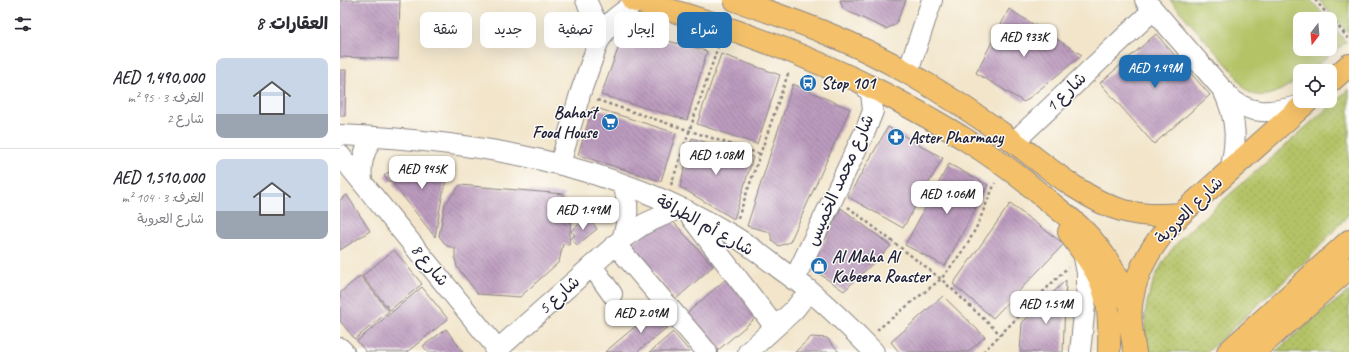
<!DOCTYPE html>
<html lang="ar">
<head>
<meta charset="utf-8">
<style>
  body { margin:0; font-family:Caveat,"Playpen Sans Arabic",sans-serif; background:#f2f2f3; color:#2b2b33; direction:rtl; height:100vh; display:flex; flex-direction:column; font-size:15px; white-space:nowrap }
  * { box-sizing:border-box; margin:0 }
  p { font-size:13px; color:#7c7c81 }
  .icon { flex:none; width:22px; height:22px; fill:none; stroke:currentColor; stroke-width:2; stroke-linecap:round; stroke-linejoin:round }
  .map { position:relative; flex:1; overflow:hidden; direction:ltr }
  .side { display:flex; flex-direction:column; background:#fff; width:340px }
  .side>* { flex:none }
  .top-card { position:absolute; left:12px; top:12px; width:380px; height:36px; direction:rtl; display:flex; gap:8px }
  .needle { width:26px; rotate:196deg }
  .controls { position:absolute; left:953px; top:12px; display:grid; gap:8px }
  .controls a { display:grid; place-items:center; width:44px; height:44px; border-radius:8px; background:#fff; box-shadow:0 4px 16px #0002; font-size:20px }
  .price { position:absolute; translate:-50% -34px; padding:0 9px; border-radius:8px; background:#fff; color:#222; font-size:13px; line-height:26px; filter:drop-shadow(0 1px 2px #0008) }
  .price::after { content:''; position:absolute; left:50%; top:24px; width:12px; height:9px; margin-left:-6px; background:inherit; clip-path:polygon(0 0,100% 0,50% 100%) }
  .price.selected { background:#1f6fb2; color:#fff }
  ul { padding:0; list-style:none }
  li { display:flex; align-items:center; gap:12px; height:100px; padding:0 12px }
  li+li { border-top:1px solid #e1e1e2 }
  li span { display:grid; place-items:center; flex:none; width:112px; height:80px; border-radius:8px; color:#555 }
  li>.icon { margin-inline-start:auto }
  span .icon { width:48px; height:48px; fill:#fffc; stroke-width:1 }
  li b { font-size:17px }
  h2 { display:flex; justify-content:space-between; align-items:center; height:48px; padding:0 12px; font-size:17px }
  .chip { padding:0 14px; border-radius:8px; background:#fff; box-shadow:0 4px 16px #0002; font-size:14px; line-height:36px }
  .chip.selected { background:#1f6fb2; color:#fff }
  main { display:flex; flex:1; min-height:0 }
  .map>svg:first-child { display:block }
  .grass { fill:url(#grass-dots); stroke:#6b7250 }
  .garden { fill:#b4c366; stroke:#6b7250 }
  .building { fill:url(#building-back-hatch) }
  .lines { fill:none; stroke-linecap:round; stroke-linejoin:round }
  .minor-casing { stroke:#8a8482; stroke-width:22 }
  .major-casing { stroke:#8a8482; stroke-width:24 }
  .path { stroke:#8a8482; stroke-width:2.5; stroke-dasharray:3 3; stroke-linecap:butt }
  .minor { stroke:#fff; stroke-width:20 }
  .major { stroke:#f4c16a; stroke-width:22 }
  .labels { text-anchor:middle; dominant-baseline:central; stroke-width:3; stroke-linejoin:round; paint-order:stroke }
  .poi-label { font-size:17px; font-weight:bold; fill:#22223b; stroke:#fdfcf7; text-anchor:start }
  .street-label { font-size:17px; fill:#22223b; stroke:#fdfcf7 }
</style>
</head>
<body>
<main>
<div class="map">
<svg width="1009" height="352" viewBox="0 0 1009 352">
  <defs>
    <pattern id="grass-dots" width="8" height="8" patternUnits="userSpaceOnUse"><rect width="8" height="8" fill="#b4c366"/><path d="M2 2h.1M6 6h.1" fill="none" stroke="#9aa759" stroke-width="1.8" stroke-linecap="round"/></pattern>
    <pattern id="building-back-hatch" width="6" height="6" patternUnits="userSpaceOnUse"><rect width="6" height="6" fill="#bc9bbe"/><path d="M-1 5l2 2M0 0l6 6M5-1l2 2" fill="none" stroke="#987e9c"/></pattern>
  </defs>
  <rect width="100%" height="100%" fill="#fdfcf7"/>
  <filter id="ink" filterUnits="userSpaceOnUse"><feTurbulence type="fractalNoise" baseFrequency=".025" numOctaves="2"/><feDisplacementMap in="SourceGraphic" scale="8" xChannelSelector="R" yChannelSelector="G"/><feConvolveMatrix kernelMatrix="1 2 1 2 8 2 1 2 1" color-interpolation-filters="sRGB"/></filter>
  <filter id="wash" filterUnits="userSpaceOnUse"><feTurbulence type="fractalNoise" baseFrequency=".012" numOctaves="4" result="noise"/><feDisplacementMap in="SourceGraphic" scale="16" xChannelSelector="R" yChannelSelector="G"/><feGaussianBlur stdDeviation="0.9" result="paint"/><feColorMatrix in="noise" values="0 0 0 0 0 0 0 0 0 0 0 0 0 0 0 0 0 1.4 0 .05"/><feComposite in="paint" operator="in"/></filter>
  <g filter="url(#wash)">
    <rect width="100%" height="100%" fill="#f2e5ca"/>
    <path class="grass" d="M1009,89V214L968,259L867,352H808C797,308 815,265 845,234Z
      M1009,291V352H935L977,316Z"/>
    <path class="garden" d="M830,0H971L987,19H960V49H990V23L1006,42L970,71H960V78C946,87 930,100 913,94C902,90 898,77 891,69C870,46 850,23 830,0Z
      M979,0H1009V34Z"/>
    <g id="blocks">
      <path class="building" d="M0,0H60L58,59L0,57Z
        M500,0H566L556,24L546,29L503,9Z
        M669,9L742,55L684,102L636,73Z
        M285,30L367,51L347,120L261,95Z
        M816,34L870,95L814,144L760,83Z
        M381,54L440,75L417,144L357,124Z
        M0,70H6L5,116H0Z
        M453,84L510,109L450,242L439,246L432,240L430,232L407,226Z
        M253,107L336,133L321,181L238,155Z
        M548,127L603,158L563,228L508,197Z
        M352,138L413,157L394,219L340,187Z
        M58,161L109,168L103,192L95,237L54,185Z
        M609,164L648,185L605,266L565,245Z
        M49,172L54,178L49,182L44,176Z
        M120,185L224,194L223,219L231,220L229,245L223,244L219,262L180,297L138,294L117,267L115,258V248L107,246L99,236L105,204Z
        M7,195L30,231L0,250V200Z
        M670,204L724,244L653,318L613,284Z
        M501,208L551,246L504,291L471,268Z
        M248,217L257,229L237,245L231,238L235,235L231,231Z
        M329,217L373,266L336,299L289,244Z
        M54,250L82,284L50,310L22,276Z
        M20,276L49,311L15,339L0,321V293Z
        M387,278L419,315L377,351L346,314Z
        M726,280L723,352H680L682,323Z
        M82,287L108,319L67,352H26L17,341Z
        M603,296L645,337L628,352H559L551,342Z
        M316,309L330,325L297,352H265Z
        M106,329L123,352H88L83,346Z
        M333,332L350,352H310Z
        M471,337L487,338L499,352H455Z"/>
    </g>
  </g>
  <g filter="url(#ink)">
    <use href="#blocks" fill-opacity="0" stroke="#8a8482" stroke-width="1"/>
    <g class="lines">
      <g class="minor-casing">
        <path id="minor" d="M246,0L256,22L258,43
          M805,0L890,98C915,118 934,111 964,105
          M568,72L592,0
          M884,92C897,120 897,141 890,170
          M0,135C138,141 271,163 392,235C407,244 422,255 436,266C447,275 460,282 470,291C492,310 514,331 534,352
          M674,142L813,10
          M0,155L160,352
          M220,164L240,94L258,43L268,26L274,19L297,1
          M22,180C20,163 24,151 33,137
          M350,216L435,327
          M282,239C289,219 289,203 283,184
          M276,245L367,352
          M252,266L272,294
          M454,280L526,129L533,111L531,93L520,81
          M0,348L4,352
          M155,352L282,239L304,224L340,208
          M408,352L454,310L469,291
          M740,352L747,286V273L743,252"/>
      </g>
      <g class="major-casing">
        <path id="major" d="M293,0C382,23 466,54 547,95C602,124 652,153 699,193C714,206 730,217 743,230C765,252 780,279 791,307
          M395,0C454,20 514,41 568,73C605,94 640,117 674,142C705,165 745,200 781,210C801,216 821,216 841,214
          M990,82L1009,65
          M729,232C736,244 745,254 752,265C770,292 770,322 769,352
          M795,352C792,337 789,321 791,306C795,269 815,239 841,214L968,101
          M888,352L1009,241
          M914,352L1009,268"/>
      </g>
      <path class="path" d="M975,0L1009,39
        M257,100L420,154
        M331,185L379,44
        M508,207L601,279L661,335
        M398,218L449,71
        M537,330L601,279L616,260L627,245L637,226L655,183
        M643,352L728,267"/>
      <use href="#minor" class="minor"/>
      <use href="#major" class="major"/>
    </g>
  </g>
  <defs>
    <g id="bus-disc" transform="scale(0.9)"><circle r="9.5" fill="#1f6fb2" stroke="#fdfcf7"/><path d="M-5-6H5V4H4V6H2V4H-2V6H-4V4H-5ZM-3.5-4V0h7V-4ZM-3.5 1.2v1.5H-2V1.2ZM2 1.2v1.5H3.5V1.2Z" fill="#fff"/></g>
    <g id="supermarket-disc" transform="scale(0.9)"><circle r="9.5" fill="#1f6fb2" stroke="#fdfcf7"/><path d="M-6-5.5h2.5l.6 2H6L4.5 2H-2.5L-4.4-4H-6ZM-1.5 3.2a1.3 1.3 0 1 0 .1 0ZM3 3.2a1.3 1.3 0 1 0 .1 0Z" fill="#fff"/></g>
    <g id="pharmacy-disc" transform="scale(0.9)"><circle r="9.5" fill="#1f6fb2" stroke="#fdfcf7"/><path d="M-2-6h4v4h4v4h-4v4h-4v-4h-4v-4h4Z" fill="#fff"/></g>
    <g id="shop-disc" transform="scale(0.9)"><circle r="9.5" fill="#1f6fb2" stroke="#fdfcf7"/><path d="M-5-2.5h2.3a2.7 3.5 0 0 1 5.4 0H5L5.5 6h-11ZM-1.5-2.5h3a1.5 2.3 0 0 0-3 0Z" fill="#fff"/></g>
  </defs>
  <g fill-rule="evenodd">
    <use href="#bus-disc" x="468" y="83"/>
    <use href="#supermarket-disc" x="270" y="122"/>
    <use href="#pharmacy-disc" x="556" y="137"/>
    <use href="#shop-disc" x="479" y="266"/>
  </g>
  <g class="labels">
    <g class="poi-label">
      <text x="481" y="83">Stop 101</text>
      <text x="257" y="112" text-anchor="end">Bahart<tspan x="257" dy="20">Food House</tspan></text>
      <text x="569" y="137">Aster Pharmacy</text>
      <text x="492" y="256">Al Maha Al<tspan x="492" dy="20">Kabeera Roaster</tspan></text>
    </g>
    <g class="street-label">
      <text transform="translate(726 92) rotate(-44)">شارع 1</text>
      <text transform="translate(500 180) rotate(-66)">شارع محمد الخميس</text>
      <text transform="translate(849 210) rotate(-45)">شارع العروبة</text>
      <text transform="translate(365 225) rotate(29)">شارع أم الطرافة</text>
      <text transform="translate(90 265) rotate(51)">شارع 8</text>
      <text transform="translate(219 295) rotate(-42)">شارع 5</text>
    </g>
  </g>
</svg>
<div class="controls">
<a><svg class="needle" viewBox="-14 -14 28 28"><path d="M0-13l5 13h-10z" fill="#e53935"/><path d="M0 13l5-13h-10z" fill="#7c7c81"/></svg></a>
<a><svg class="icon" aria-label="locate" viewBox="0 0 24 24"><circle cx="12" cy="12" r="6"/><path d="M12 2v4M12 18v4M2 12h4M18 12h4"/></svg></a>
</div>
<b class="price" style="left:684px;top:58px">AED 933K</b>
<b class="price selected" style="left:815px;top:89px">AED 1.49M</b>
<b class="price" style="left:376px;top:176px">AED 1.08M</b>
<b class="price" style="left:82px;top:190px">AED 945K</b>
<b class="price" style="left:607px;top:215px">AED 1.06M</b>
<b class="price" style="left:243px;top:231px">AED 1.49M</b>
<b class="price" style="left:706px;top:325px">AED 1.51M</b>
<b class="price" style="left:301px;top:334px">AED 2.09M</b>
<div class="top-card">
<a class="chip selected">شراء</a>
<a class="chip">إيجار</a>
<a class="chip">تصفية</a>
<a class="chip">جديد</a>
<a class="chip">شقة</a>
</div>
</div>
<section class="side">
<h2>العقارات: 8<svg class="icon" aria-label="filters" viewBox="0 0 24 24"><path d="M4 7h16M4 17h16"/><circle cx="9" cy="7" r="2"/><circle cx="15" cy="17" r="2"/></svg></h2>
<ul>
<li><span style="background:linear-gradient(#c9d6e8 70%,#9aa5b1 0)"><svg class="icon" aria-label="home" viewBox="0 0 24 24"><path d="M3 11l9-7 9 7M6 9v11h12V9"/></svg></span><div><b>AED 1,490,000</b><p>الغرف: 3 · 95 m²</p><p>شارع 2</p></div></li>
<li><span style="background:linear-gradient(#c9d6e8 65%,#9aa5b1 0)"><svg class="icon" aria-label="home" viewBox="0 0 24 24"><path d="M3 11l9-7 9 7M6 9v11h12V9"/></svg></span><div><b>AED 1,510,000</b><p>الغرف: 3 · 104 m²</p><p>شارع العروبة</p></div></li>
</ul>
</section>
</main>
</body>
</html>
